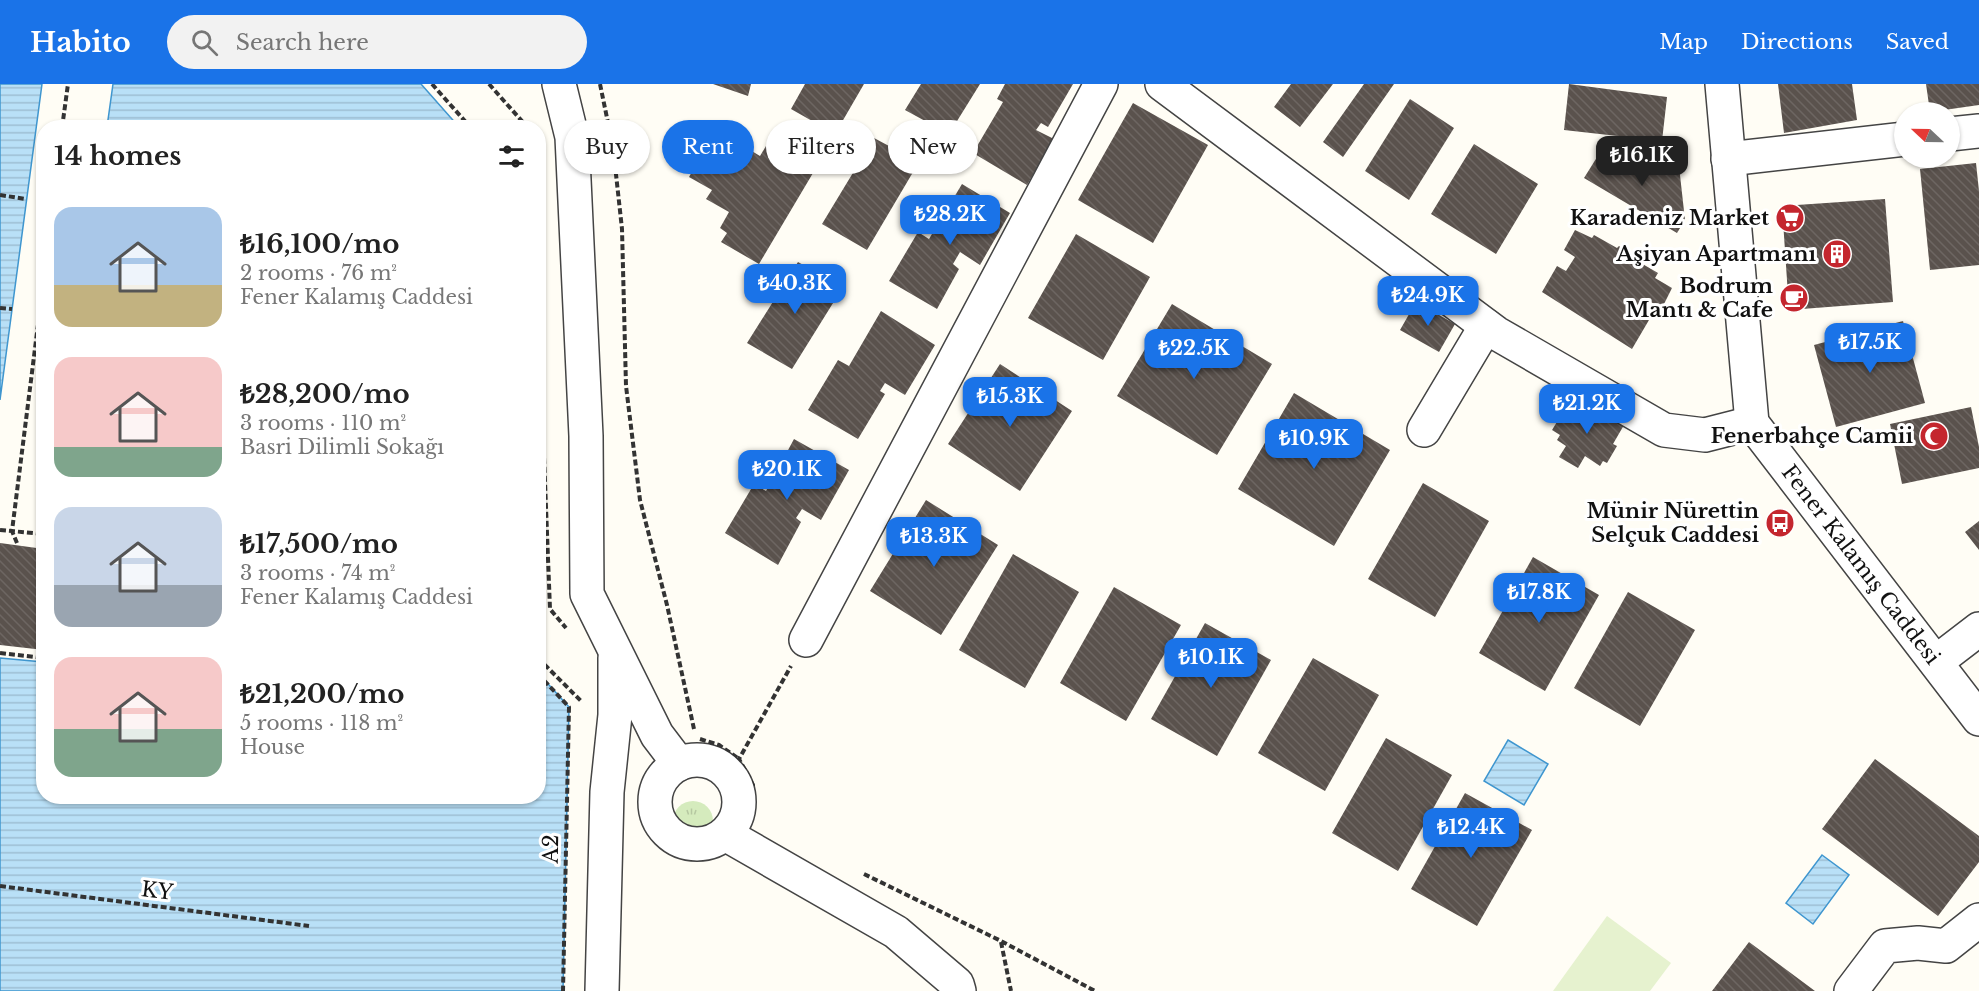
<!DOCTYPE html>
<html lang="en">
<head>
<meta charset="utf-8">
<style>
  body { margin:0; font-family:"Libre Baskerville",serif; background:#f2f2f2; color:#222; height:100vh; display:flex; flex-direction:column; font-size:22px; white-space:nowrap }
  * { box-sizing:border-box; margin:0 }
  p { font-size:20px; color:#767676 }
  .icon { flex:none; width:33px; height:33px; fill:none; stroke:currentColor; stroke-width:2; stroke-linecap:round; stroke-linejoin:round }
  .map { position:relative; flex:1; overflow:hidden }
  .drawer { position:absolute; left:36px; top:36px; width:510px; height:684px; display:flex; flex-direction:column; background:#fff; border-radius:24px; box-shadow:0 2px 4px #0004 }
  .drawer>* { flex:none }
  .banner { position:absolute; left:564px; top:36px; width:570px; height:54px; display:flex; gap:12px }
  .needle { width:39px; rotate:292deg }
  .buttons { position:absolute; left:1894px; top:18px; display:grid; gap:12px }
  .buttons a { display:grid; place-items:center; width:66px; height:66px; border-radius:50%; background:#fff; box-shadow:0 2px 4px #0004; font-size:30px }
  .price { position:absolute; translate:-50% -51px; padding:0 14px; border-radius:12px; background:#1a73e8; color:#fff; font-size:20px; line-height:39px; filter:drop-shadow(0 2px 3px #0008) }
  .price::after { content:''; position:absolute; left:50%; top:36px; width:18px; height:14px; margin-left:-9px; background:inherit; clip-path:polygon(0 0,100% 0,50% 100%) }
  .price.active { background:#222; color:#fff }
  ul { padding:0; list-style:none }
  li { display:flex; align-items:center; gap:18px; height:150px; padding:0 18px }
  li span { display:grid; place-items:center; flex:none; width:168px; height:120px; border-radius:18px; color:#555 }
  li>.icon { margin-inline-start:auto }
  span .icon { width:72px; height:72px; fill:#fffc; stroke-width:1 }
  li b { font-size:26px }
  h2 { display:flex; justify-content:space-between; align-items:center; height:72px; padding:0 18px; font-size:26px }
  .pill { padding:0 21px; border-radius:27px; background:#fff; box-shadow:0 2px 4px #0004; font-size:21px; line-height:54px }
  .pill.active { background:#1a73e8; color:#fff }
  header { display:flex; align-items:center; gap:36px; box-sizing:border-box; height:84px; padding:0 30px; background:#1a73e8; color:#fff }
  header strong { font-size:28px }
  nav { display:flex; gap:33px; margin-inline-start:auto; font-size:21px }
  .search { width:420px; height:54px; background:#f2f2f2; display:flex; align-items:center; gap:15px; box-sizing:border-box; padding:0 21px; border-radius:33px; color:#767676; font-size:22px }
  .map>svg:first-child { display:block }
  .grass { fill:url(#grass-tufts) }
  .pitch { fill:#e6f2cf }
  .water { fill:url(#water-rules); stroke:#3f96cf; stroke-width:1.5 }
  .building { fill:url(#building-back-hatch) }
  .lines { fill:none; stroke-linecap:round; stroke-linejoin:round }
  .minor-casing { stroke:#444; stroke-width:36 }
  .path { stroke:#333; stroke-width:4; stroke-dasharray:6 3; stroke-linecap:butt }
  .minor { stroke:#fff; stroke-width:33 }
  .labels { text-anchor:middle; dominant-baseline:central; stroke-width:6; stroke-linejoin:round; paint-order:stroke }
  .poi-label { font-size:21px; font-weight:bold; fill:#111; stroke:#fff; text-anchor:end }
  .street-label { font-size:21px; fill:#111; stroke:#fff }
</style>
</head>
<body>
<header>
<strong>Habito</strong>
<div class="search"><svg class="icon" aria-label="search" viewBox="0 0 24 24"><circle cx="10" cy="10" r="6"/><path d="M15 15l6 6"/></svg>Search here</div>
<nav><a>Map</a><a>Directions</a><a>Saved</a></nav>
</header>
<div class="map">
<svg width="1979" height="907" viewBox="0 0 1979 907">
  <defs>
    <pattern id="grass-tufts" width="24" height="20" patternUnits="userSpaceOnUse" patternTransform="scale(1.5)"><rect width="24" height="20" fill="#d5ebbd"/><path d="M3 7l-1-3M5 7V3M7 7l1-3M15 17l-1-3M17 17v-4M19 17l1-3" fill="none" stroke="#b6c8a1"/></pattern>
    <pattern id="water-rules" width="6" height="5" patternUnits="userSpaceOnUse" patternTransform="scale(1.5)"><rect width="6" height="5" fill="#b9e0f7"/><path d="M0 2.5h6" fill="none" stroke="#9ebfd3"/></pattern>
    <pattern id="building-back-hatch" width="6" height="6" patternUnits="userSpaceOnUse" patternTransform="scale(1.5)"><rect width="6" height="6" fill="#5a524d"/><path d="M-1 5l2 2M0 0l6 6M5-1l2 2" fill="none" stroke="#6d6662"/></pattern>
  </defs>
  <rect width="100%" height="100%" fill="#fffdf5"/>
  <path class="grass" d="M673 737a20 20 0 1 1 40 0a20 20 0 1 1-40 0Z"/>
  <path class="pitch" d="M1607,832L1671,879L1650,907H1553Z"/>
  <path class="water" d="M0,0H42L0,316Z
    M113,0H421L459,43H107Z
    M0,574L43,578L44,712H538L539,590L569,623L563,907H0Z
    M1508,656L1548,680L1524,721L1484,697Z
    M1822,771L1849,791L1813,840L1786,819Z"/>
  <path class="building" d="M713,0H751L748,12Z
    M805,0H864L835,50L791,25Z
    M921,0H980L949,50L905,26Z
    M1005,0H1073L1048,43L1041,39L1036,46L1054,55L1027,101L973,69L1003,18L997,15Z
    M1291,0H1333L1300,43L1274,23Z
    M1364,0H1394L1343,73L1323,58Z
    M1569,0L1667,13L1662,57L1564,46Z
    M1778,0H1852L1857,36L1784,49Z
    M1926,0H1979V21L1930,28Z
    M1410,15L1454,44L1409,116L1365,87Z
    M1133,19L1208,61L1153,159L1078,116Z
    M725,51L760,72L766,62L813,89L759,180L721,158L727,149L720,144L729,128L706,115L712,106L689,93L712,52L720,58Z
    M874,54L919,78L867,166L822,140Z
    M1474,60L1538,100L1496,170L1431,130Z
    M1599,70L1679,82L1685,136L1677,149L1584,94Z
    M1976,79L1979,107V181L1930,186L1920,85Z
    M962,100L1010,129L980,181L960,168L953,180L959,185L937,225L889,197L918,148L929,155Z
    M1885,115L1893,218L1789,226L1782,122Z
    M1575,146L1592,154L1594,151L1617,164L1619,162L1635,172L1634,175L1658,189L1655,194L1672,204L1662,224L1647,216L1640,231L1649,236L1632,265L1542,208L1557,182L1566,187L1575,173L1564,166Z
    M1076,150L1150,193L1103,276L1028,234Z
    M798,178L843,203L792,285L747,259Z
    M1416,218L1455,240L1439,268L1400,246Z
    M1172,220L1272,280L1217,371L1117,312Z
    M881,227L935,261L905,311L885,299L880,307L885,310L858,355L808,326L838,276L849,282Z
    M1903,237L1925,319L1836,343L1814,261Z
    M1000,280L1072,327L1020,407L948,360Z
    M1294,309L1390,366L1334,462L1238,405Z
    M1581,315L1624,341L1613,360L1617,362L1607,379L1603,377L1600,382L1585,372L1578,384L1559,373L1566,362L1557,356L1560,351L1552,346L1563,328L1571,332Z
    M1971,323L1979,363V384L1902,400L1890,340Z
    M794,355L849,386L821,436L802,425L796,434L801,438L778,481L725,449L754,400L766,407Z
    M1423,399L1489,437L1435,533L1368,495Z
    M926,416L998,461L941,551L870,507Z
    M1979,437V466L1965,448Z
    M0,459L44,465V566L0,561Z
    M1013,470L1079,508L1025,604L959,566Z
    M1533,473L1599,511L1545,607L1479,569Z
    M1114,503L1181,541L1126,637L1060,599Z
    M1628,508L1695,546L1640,642L1574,604Z
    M1205,539L1271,576L1217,672L1151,635Z
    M1313,574L1379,611L1325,707L1258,669Z
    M1386,654L1452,691L1398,787L1332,749Z
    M1875,675L1979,752V778L1938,832L1822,745Z
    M1465,709L1532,746L1477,842L1411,805Z
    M1749,858L1815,907H1712Z"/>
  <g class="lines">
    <g class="minor-casing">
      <g id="minor">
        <path d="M559,0L572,53L586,352L587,510L657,651L679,680"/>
        <path d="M1162,0L1496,249L1664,346L1705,351L1752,339"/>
        <path id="s1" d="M1722,0L1752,339L1979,635"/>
        <path d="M1950,50L1979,47"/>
        <path d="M1728,75L1905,55"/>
        <path d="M1424,346L1486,242"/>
        <path d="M806,556L1101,0"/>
        <path d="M1936,578L1979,545"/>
        <circle cx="697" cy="718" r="42"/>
        <path d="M725,750L896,848L957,900L959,907"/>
        <path d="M602,907L607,708L615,631V574"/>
        <path d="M1851,907L1885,862L1918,859L1946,862L1979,836"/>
      </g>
    </g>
    <path class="path" d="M432,0L471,44
      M489,0L528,44
      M600,0L613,63L622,145L626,302L640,416L667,521L694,645
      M62,44L68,0
      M0,111L26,115
      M538,221L550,525L566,544
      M0,224L12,225
      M0,446L44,450
      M17,459L12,447L44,193
      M0,569L44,574
      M538,574L582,618
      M538,590L569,623L563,907
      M700,655L719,661L739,675
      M753,729V701L739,675L791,582
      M864,790L1001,857L1095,907
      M0,802L309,842
      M1001,858L1011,907"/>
    <use href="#minor" class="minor"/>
  </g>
  <defs>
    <g id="supermarket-disc" transform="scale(1.5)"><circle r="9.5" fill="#c4262e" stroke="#fff"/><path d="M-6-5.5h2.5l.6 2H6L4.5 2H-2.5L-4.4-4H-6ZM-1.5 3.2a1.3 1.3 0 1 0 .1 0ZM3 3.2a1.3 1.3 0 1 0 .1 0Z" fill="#fff"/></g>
    <g id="building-disc" transform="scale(1.5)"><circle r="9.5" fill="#c4262e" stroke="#fff"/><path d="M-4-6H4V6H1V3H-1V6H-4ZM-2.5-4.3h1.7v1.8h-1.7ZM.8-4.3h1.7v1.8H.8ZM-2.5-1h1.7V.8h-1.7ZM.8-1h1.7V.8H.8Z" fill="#fff"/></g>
    <g id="cafe-disc" transform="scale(1.5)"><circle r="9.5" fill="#c4262e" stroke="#fff"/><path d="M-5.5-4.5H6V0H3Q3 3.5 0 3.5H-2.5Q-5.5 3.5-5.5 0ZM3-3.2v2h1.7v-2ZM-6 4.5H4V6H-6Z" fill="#fff"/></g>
    <g id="mosque-disc" transform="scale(1.5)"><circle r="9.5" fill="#c4262e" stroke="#fff"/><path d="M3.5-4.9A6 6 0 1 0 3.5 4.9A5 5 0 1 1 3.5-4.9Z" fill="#fff"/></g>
    <g id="bus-disc" transform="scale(1.5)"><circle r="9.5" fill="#c4262e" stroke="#fff"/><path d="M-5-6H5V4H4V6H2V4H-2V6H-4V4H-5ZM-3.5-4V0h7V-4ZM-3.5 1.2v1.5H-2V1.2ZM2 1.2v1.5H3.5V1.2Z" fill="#fff"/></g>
  </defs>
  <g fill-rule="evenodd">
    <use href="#supermarket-disc" x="1790" y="134"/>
    <use href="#building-disc" x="1837" y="170"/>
    <use href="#cafe-disc" x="1794" y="214"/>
    <use href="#mosque-disc" x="1934" y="352"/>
    <use href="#bus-disc" x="1780" y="439"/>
  </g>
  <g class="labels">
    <g class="poi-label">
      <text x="1769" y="134">Karadeniz Market</text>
      <text x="1816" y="170">Aşiyan Apartmanı</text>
      <text x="1773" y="202">Bodrum<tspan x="1773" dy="24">Mantı &amp; Cafe</tspan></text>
      <text x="1913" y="352">Fenerbahçe Camii</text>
      <text x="1759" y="427">Münir Nürettin<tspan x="1759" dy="24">Selçuk Caddesi</tspan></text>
    </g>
    <g class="street-label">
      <text stroke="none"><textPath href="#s1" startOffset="519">Fener Kalamış Caddesi</textPath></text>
      <text transform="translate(551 765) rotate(-89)">A2</text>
      <text transform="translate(157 807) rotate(7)">KY</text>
    </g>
  </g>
</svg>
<div class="buttons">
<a><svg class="needle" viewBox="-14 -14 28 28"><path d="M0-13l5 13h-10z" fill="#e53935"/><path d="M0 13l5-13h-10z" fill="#767676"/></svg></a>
</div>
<b class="price active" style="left:1642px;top:103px">₺16.1K</b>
<b class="price" style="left:950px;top:162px">₺28.2K</b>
<b class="price" style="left:795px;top:231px">₺40.3K</b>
<b class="price" style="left:1428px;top:243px">₺24.9K</b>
<b class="price" style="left:1870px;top:290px">₺17.5K</b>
<b class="price" style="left:1194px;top:296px">₺22.5K</b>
<b class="price" style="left:1010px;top:344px">₺15.3K</b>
<b class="price" style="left:1587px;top:351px">₺21.2K</b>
<b class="price" style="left:1314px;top:386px">₺10.9K</b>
<b class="price" style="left:787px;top:417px">₺20.1K</b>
<b class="price" style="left:934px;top:484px">₺13.3K</b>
<b class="price" style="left:1539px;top:540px">₺17.8K</b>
<b class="price" style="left:1211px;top:605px">₺10.1K</b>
<b class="price" style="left:1471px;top:775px">₺12.4K</b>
<div class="banner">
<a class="pill">Buy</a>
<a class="pill active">Rent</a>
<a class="pill">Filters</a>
<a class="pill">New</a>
</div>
<section class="drawer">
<h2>14 homes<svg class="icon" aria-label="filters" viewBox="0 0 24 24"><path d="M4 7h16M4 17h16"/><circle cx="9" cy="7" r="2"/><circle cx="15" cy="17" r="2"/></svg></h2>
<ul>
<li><span style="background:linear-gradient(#a9c7e8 65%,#c2b280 0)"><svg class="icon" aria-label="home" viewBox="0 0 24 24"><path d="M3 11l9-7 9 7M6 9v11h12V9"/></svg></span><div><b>₺16,100/mo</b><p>2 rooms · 76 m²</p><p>Fener Kalamış Caddesi</p></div></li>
<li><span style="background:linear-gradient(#f6c9c9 75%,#7fa58c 0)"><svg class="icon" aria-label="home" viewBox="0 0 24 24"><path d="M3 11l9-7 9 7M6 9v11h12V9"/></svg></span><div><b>₺28,200/mo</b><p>3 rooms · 110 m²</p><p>Basri Dilimli Sokağı</p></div></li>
<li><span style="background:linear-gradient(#c9d6e8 65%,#9aa5b1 0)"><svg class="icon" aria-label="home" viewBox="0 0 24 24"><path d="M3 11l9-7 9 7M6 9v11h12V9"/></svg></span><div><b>₺17,500/mo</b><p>3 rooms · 74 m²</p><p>Fener Kalamış Caddesi</p></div></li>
<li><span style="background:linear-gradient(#f6c9c9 60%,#7fa58c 0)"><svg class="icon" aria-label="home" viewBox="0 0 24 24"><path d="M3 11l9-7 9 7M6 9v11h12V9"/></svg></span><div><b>₺21,200/mo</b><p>5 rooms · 118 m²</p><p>House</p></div></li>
</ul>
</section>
</div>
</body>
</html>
